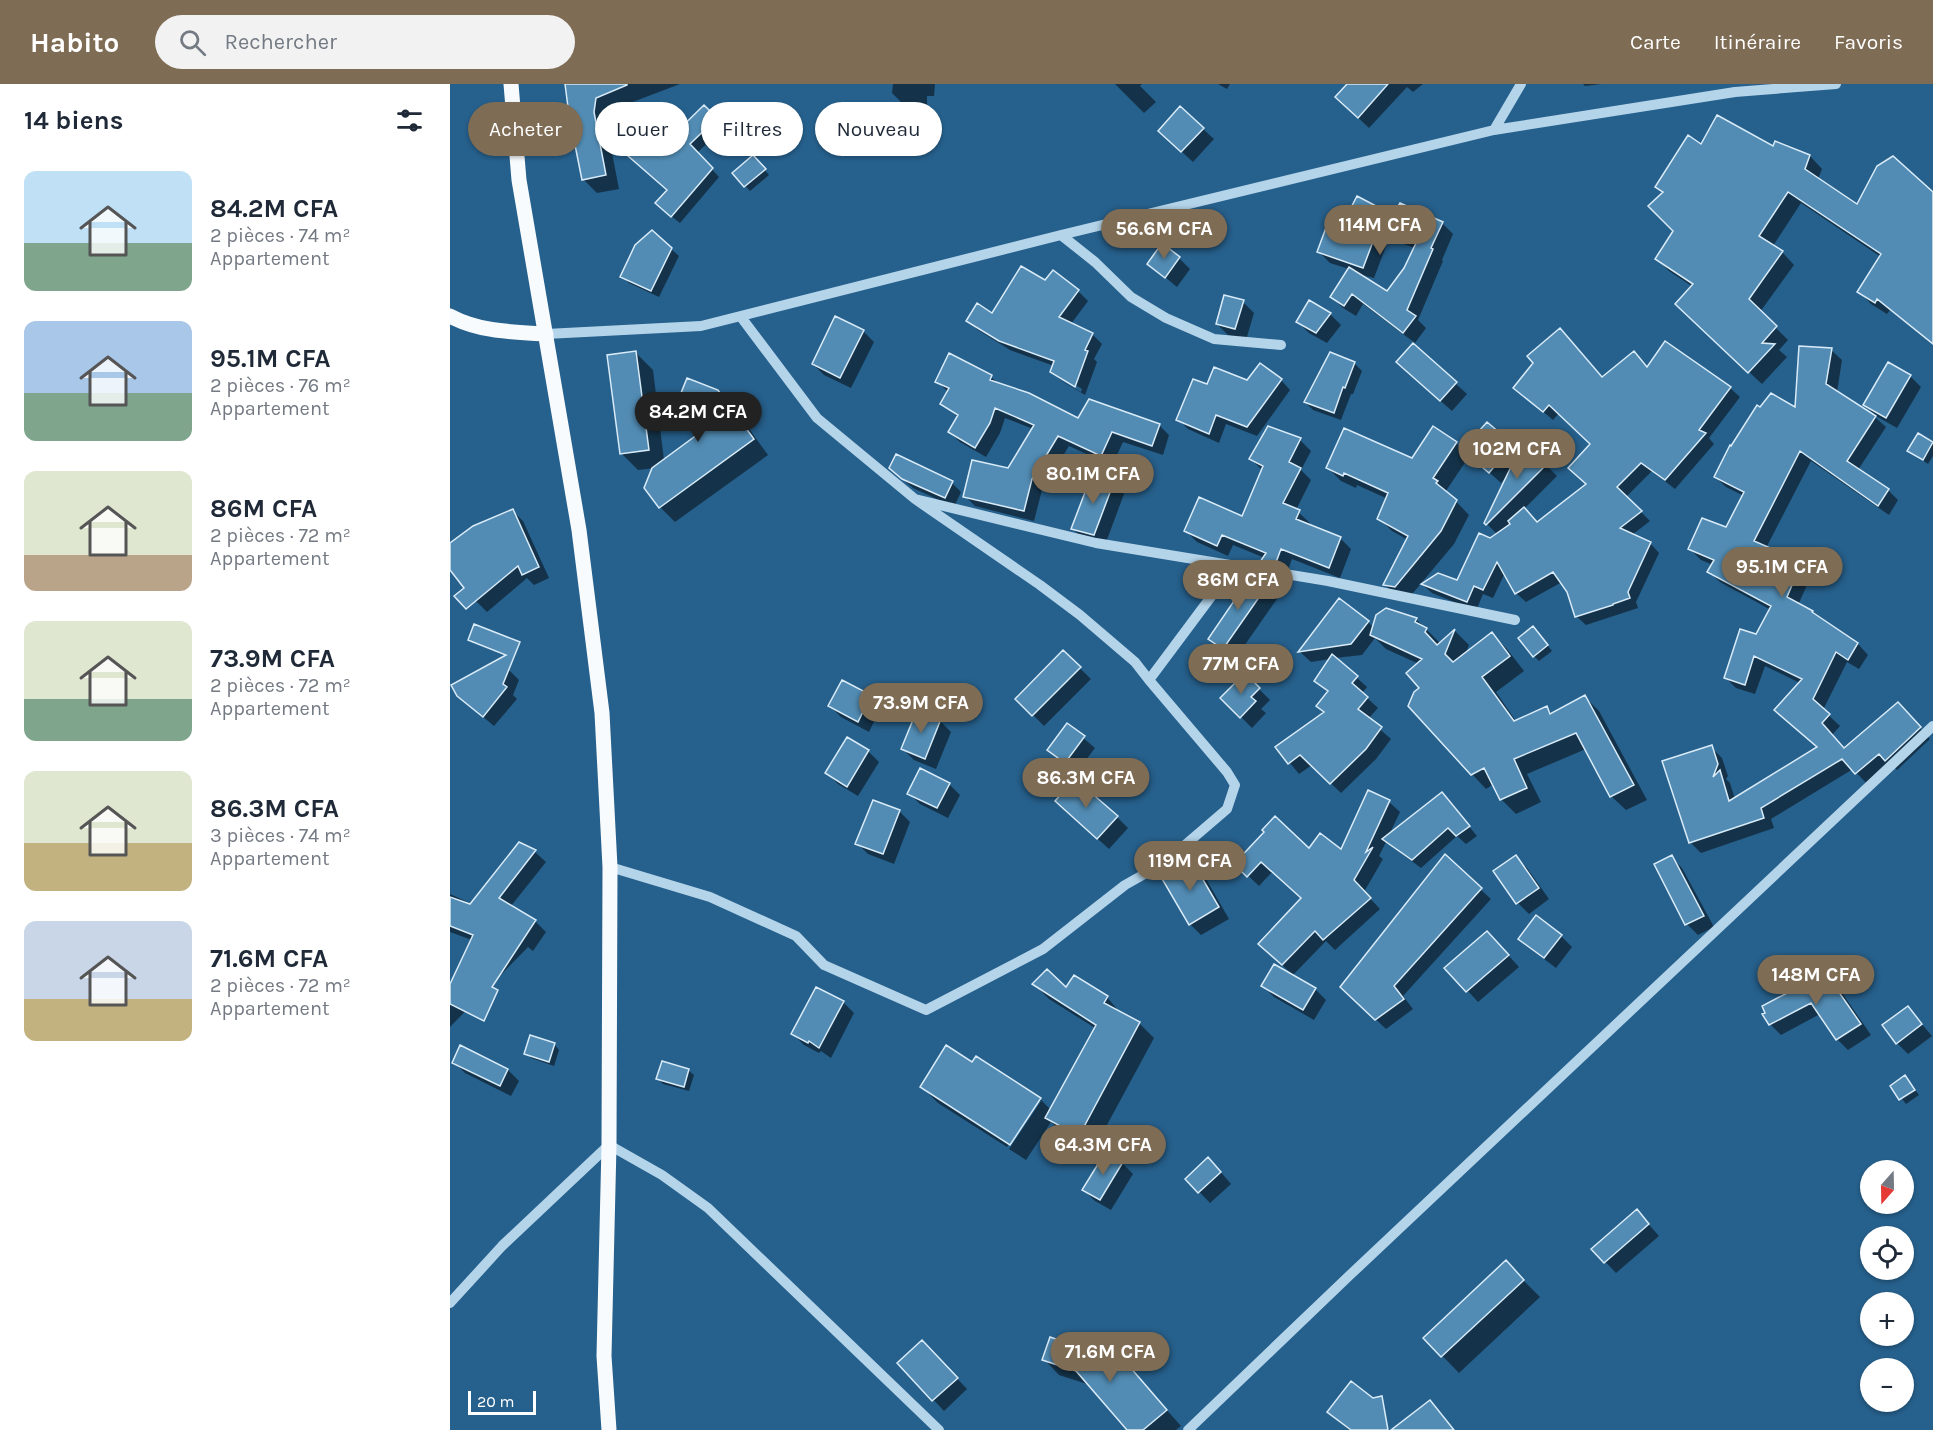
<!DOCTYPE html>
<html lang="fr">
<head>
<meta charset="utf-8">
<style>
  body { margin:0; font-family:Karla,sans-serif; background:#f2f2f3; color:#1f2937; height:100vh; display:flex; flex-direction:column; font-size:22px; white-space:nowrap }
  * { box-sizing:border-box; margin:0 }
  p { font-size:20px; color:#747a83 }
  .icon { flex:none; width:33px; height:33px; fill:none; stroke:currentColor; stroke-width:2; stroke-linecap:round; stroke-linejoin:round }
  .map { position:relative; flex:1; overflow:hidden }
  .sheet { display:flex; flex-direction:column; background:#fff; width:450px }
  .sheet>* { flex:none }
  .hud { position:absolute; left:18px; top:18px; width:570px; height:54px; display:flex; gap:12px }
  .needle { width:39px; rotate:200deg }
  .controls { position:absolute; left:1410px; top:1076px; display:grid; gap:12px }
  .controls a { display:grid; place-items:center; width:54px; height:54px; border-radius:50%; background:#fff; box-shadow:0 2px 4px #0004; font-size:30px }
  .scale { position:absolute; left:18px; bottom:15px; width:68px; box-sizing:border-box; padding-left:6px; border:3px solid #fff; border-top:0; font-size:16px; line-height:21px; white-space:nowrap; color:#fff; -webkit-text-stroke:4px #26608c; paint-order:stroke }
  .price { position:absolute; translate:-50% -51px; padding:0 14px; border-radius:21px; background:#7f6c55; color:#fff; font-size:20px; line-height:39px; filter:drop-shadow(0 2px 3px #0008) }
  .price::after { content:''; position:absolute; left:50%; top:36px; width:18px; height:14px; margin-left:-9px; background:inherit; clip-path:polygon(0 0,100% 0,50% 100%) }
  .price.active { background:#222; color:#fff }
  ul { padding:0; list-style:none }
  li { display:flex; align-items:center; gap:18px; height:150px; padding:0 24px }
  li span { display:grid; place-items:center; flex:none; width:168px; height:120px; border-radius:12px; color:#555 }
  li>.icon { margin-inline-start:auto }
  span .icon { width:72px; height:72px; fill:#fffc; stroke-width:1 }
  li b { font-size:26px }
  h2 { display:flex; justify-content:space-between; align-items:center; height:72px; padding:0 24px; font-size:26px }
  .pill { padding:0 21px; border-radius:27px; background:#fff; box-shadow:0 2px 4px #0004; font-size:21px; line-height:54px }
  .pill.active { background:#7f6c55; color:#fff }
  header { display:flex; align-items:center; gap:36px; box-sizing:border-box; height:84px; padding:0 30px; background:#7f6c55; color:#fff }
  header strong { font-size:28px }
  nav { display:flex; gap:33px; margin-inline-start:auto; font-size:21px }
  .search { width:420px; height:54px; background:#f2f2f3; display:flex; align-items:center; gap:15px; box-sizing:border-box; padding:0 21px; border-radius:33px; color:#747a83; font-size:22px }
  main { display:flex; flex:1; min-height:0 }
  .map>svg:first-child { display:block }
  .shadow { fill:#0007; fill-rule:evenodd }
  .building { fill:#528cb4; stroke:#d9ebf8; stroke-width:1.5 }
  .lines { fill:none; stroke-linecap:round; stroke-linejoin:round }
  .minor { stroke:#b4d4ea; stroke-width:10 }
  .major { stroke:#f8fbfe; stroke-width:15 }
</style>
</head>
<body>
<header>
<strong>Habito</strong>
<div class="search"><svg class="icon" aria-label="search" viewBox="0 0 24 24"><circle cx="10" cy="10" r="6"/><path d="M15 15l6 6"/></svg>Rechercher</div>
<nav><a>Carte</a><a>Itinéraire</a><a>Favoris</a></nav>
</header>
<main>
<section class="sheet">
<h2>14 biens<svg class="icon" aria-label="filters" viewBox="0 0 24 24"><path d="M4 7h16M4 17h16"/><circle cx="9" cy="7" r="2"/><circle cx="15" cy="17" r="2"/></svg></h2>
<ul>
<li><span style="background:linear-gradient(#bfe0f5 60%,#7fa58c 0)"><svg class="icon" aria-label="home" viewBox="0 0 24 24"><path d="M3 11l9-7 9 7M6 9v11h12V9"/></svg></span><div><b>84.2M CFA</b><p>2 pièces · 74 m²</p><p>Appartement</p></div></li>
<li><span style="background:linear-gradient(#a9c7e8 60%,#7fa58c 0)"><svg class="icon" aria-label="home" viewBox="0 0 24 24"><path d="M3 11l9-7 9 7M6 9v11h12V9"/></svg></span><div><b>95.1M CFA</b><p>2 pièces · 76 m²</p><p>Appartement</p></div></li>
<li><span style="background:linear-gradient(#dfe7d0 70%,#b9a48a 0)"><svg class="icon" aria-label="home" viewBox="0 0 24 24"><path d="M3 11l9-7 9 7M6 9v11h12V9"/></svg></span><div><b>86M CFA</b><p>2 pièces · 72 m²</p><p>Appartement</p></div></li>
<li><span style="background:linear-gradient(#dfe7d0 65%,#7fa58c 0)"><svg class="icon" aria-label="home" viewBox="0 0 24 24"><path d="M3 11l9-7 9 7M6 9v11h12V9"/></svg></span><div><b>73.9M CFA</b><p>2 pièces · 72 m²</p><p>Appartement</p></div></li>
<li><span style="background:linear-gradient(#dfe7d0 60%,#c2b280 0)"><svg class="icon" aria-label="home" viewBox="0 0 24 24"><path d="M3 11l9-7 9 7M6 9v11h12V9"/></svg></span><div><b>86.3M CFA</b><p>3 pièces · 74 m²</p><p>Appartement</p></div></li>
<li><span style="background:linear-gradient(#c9d6e8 65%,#c2b280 0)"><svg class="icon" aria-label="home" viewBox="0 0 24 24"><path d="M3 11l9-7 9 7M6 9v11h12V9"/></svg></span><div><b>71.6M CFA</b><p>2 pièces · 72 m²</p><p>Appartement</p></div></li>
</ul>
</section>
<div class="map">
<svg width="1483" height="1346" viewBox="0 0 1483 1346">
  <rect width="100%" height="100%" fill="#26608c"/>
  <path class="shadow" d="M116,0H230L159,27L157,43L169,105L147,109L133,95Z
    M443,0H485L484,12H477V21L453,20L442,9Z
    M665,0H692L690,2L706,18L694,29Z
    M768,0H780L777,5Z
    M899,0H973L963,8L957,3L919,44L898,24Z
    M1133,0H1152L1135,2Z
    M254,23L274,43L247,69L269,93L230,139L215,127L219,106L210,66Z
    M753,45L764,55L743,78L721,58Z
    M1326,59L1360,72L1372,85L1368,95L1408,122L1443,74L1483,110V218L1480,222L1483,225V261L1440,226L1437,230L1421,220L1409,207L1431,173L1351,119L1323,162L1332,168L1344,181L1310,228L1338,256L1329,266L1337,273L1312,300L1239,232L1243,203L1219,187L1207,175L1225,147L1213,110L1207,103L1252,62L1323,64Z
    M308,78L319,91L300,107L284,89Z
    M944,133L992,139L1003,150L992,176L993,177L968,236L976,244L965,259L913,220L906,232L893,224L882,213L899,185L880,179L869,168ZM943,156L965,164L956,185L938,209L907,190L924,194L938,157L942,159Z
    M221,165L229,172L209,213L179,199L172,192Z
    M729,174L740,185L727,203L699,180Z
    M603,189L628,207L638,217L621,240L642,250L652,260L644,275L647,278L635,311L612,297L602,287L604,282L560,266L528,246L518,236L543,231L596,198ZM611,292L632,305L631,308L611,296Z
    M793,218L804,229L796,256L778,251L767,240Z
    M880,230L891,241L877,259L859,249L848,238Z
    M413,247L424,258L401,304L374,291L363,280Z
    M1216,259L1280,304L1290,313L1259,354L1264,360L1225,405L1202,387L1176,413L1200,437L1182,451L1200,459L1209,469L1186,518L1188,524L1136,541L1126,532L1119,508L1112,498L1076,518L1066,509L1055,489L1043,514L1033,510L1026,527L982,509L973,501L1008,498L1040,455L1047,450L1036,439L1058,391L1051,399L1020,371L996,407L1019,431L1004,460L958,515L948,513L935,501L958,456L942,447L929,434L938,415L907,401L906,404L891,397L878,384L963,376L1006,359L1014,367L1062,361L1073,372L1080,365L1107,392L1074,425L1088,440L1138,400L1142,360L1109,329L1103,336L1065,304L1152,294L1184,269L1198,284Z
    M963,261L1017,310L1002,327L959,289Z
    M1381,266L1392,276L1387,308L1425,333L1436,343L1408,386L1438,406L1448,416L1439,431L1361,377L1316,464L1351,479L1362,490L1348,521L1408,560L1418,571L1409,585L1397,578L1373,626L1390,642L1382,651L1395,666L1458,631L1480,655L1447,686L1440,679L1417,700L1403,685L1321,735L1324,744L1251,769L1240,758L1261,663L1272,674L1278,692L1276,695L1280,699L1285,715L1368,664L1350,599L1315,582L1305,610L1286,604L1275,593L1306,552L1321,526L1270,498L1259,488L1263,481L1251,476L1240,465L1277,445L1294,412L1276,403L1265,393L1346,326Z
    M186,269L203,286L214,376L257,345L243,339L227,324L268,308L284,324L318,371L225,438L210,423L205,384L188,386L171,369Z
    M904,279L912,287L903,310H901L891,336L863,326L855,318Z
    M1460,292L1471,303L1447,344L1426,332L1415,321Z
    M541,293L549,300L629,336L709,341L719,351L713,371L673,358L662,382L619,362L592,406L584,437L525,422L515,412L559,386L583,345L555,334L550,349L536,373L510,358L499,348L508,333L492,319L498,308L487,297Z
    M831,296L840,306L807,352L776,340L769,359L738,345L728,335L758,302Z
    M818,343L850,356L861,367L851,386L861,396L846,426L860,439L859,441L890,454L901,465L890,494L842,475L836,491L823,489L812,478L815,474L783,461L778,472L747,458L736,447L793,434L813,387L801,375Z
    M1468,351L1483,360V372L1478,380L1459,367Z
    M450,393L502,399L511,408L504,423L463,404Z
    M663,399L674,410L655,461L634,456L623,445Z
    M62,426L73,437L99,494L84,501L77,494L37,528L26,517L0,484V461Z
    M801,494L818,496L829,507L827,510L829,512L785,575L771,566L760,555Z
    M966,535L991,560L1005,547L1019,561L1015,571L1042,550L1057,565L1074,587L1046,608L1066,637L1097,624L1103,630L1135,613L1149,627L1197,716L1176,726L1161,712L1136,665L1077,690L1091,718L1066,730L1051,715L1044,700L1036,705L1022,690L971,604L969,580L936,565L925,554L912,571L885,574L917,603L912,609L928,624L918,635L941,655L926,675L891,709L862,681L849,690L827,663L875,629L879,609L866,597L880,575L861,578L850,568L918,538L924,544Z
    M1088,549L1102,567L1089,577L1084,572Z
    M613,568L641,595L594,642L567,615Z
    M58,585L69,596L63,611L67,615L44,642L7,611Z
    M795,591L820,616L811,625L816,629L802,644L772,614Z
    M392,598L420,612L431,623L419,648L391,633L380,622Z
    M468,628L490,637L501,648L486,685L464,676L453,665Z
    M618,641L645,664L626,689L599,665Z
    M398,655L418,667L429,678L408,712L388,700L377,689Z
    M499,700L510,711L498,734L470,720L459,709Z
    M992,710L1027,752L1016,760L1007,752L971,784L936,758L929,772L933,775L914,808L930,825L885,866L876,857L843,891L821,871L853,815L823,787L809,802L786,780L859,766L891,767L939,718L950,728L939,751Z
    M449,727L460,738L444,780L418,770L407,759Z
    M618,728L667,733L678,744L659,765Z
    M70,759L85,768L96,778L61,822L85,837L96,848L83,867L78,863L0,943V904L22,856L0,848V810L22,820Z
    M995,773L1041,815L953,912L963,925L936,945L892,903Z
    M1066,773L1077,784L1099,815L1079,830L1068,819Z
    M1221,773L1232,784L1264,843L1248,851L1237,840L1206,781Z
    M741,777L752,788L779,835L751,851L740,840Z
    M1111,852L1122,863L1106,884L1081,865L1070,854Z
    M1048,860L1069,883L1028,918L997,884Z
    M1375,889L1386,900L1421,951L1398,966L1387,955L1370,930L1331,951L1320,940L1345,910Z
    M584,900L657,913L671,930L689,939L704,954L644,1065L612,1049L601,1038L576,1076L559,1065L591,1017H587L557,1063L488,1019L472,1003L523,980L590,1015L601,1026L645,944L599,915Z
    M813,902L865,905L876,916L864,936L824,913Z
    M393,918L404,929L381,974L371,967L369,969L354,961L343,950Z
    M1458,924L1482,952L1458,970L1447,959Z
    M104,960L109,966L104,982L81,974L76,969Z
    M11,963L58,986L69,997L61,1012L15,989L4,978Z
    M238,986L244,991L239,1007L213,1000L208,995Z
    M1455,993L1469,1011L1456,1020L1442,1002Z
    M672,1079L683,1090L661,1126L645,1117L634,1106Z
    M769,1086L781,1100L760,1119L737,1095Z
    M1187,1127L1209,1152L1166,1189L1143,1165Z
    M1072,1195L1090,1213L1009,1289L975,1254Z
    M483,1269L517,1305L494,1327L449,1279Z
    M667,1270L731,1342L726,1346H679L640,1301L609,1291L594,1275H661Z
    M879,1328L909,1346H899Z"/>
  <path class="building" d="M115,0H177V1L146,14L144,28L156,91L132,96L119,31Z
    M897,0H938L908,34L885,13Z
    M254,21L267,34L240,60L263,84L221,133L205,119L217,106L162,58L180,38L210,64Z
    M730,22L754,44L731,68L708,47Z
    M1267,31L1323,62L1325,57L1360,71L1355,85L1407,120L1427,82L1443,72L1483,108V260L1427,215L1425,219L1407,208L1431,170L1338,108L1309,152L1333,167L1299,215L1327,242L1312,259L1325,260L1298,289L1225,220L1243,200L1205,175L1223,147L1198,122L1213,108L1205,103L1238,51L1251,60Z
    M303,71L316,85L294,103L282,89Z
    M907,112L943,131L950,119L993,138L981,164L983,165L957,226L966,232L953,249L902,210L894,222L880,213L899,183L937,207L954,184L966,159L932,146L930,149L927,147L913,184L867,168L880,133L894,137Z
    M202,146L222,164L201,207L170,193L185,161Z
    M712,159L730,173L715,194L697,180Z
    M571,182L595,196L603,186L629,206L609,233L643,249L635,266L638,267L625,303L600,288L604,277L549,257L516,237L527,219L542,229Z
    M774,211L794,216L785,245L766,240Z
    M859,216L881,229L866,249L846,238Z
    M385,232L414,246L390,294L362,280Z
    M1110,244L1152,293L1184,267L1197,283L1215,257L1281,303L1249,346L1256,349L1215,396L1191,379L1167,403L1192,427L1170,444L1201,458L1178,508L1180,514L1163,520V521L1125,533L1117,508L1103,488L1065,510L1047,478L1033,506L1024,502L1017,518L971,500L988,489L1007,496L1029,449L1040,454L1060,440L1058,437L1074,423L1087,438L1136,400L1118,384L1140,360L1099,321L1093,328L1063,304L1083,279L1077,272Z
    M963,259L1007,298L990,317L946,278Z
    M1349,262L1382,264L1376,300L1426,332L1397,377L1439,405L1428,422L1350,367L1304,457L1352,478L1337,513L1363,527L1362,528L1408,559L1398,576L1386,568L1363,615L1380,630L1372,639L1394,664L1448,618L1471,643L1435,677L1429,670L1405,690L1392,675L1311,724L1314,734L1239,759L1212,677L1262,661L1268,680L1263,693L1270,686L1279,717L1367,663L1324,626L1352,595L1304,572L1295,601L1274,594L1290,545L1306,550L1321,522L1257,488L1264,476L1238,465L1252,434L1276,443L1294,408L1264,393L1280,361L1281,362L1307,321L1310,323L1321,309L1345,323Z
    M186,267L199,366L170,370L157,271Z
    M880,268L905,278L895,304L893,303L884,329L854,318Z
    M499,269L542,291L540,296L579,309L628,334L639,315L710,340L702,362L662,348L651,372L608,352L582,395L574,427L513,413L522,376L558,384L584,341L545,324L540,339L525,364L498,348L508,331L490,320L499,304L485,298Z
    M1438,278L1461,291L1436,334L1413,321Z
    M810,279L832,295L797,343L766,331L759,350L726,336L743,295L757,300L764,283L797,296Z
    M237,294L268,306L304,355L209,424L194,404L202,384L263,339L225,324Z
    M1037,338L1063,360L1039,389L1012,366Z
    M818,342L851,354L839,378L851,384L833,419L850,426L846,435L891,453L879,484L831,465L825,481L810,478L816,469L772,451L767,462L734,447L749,413L792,432L813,382L799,375Z
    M983,342L1007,358L983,394L988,397L986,399L1007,416L991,447L945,503L933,501L958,452L927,435L938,409L894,389L893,392L876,384L894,344L962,374Z
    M1468,349L1483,358L1473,376L1457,367Z
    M1080,363L1097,380L1036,441L1034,439L1069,366L1073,370Z
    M446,370L503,397L495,414L452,395L439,384Z
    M642,390L664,398L644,451L621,445Z
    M63,425L89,483L72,491L68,482L16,525L4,512L14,504L0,486V459L23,442Z
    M801,492L818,495L817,498L819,499L773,565L758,555Z
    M889,514L919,537L901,560L848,568Z
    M936,524L967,534L965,538L977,544L975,548L987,561L1005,545L995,570L1003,578L1042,548L1060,572L1032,593L1064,637L1097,622L1100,630L1135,611L1184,701L1160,713L1126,649L1064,675L1077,704L1050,716L1034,684L1021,691L958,622L964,608L969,604L956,589L972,575L920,551L926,531Z
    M24,540L70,558L53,600L57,603L33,633L7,612L1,601L56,571L18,556Z
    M1083,542L1098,561L1083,573L1068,554Z
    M613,566L631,583L582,632L565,615Z
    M882,570L908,592L902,599L918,613L908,625L932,643L916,665L880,700L850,671L838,680L825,663L874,628L866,622L878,607L864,597Z
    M795,589L810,604L801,613L806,617L790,634L770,614Z
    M392,596L421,611L408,638L378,622Z
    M467,626L491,635L475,675L451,665Z
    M617,639L635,652L615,679L597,666Z
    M397,653L419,666L397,703L375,689Z
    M470,684L500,699L487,724L457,710Z
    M625,695L668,732L647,755L605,717Z
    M918,706L940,716L916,768L923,763L904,796L921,814L873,856L865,847L832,881L808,860L851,814L811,778L797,793L784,780L814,748L812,746L825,732L859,764L870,749L891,765Z
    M992,708L1020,742L1006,752L998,744L962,776L932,755Z
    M423,716L450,726L433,770L405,760Z
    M69,758L86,766L49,814L86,836L42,903L48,906L34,937L0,920V900L23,851L0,842V813L20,820Z
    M995,770L1032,804L944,902L954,915L925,936L890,903Z
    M1066,771L1089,804L1066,820L1043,787Z
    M1222,771L1254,832L1235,841L1204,780Z
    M741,775L769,823L739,841L711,793Z
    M1086,831L1112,851L1094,874L1068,855Z
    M1037,847L1059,871L1016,908L994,884Z
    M824,880L866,904L853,926L811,902Z
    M597,885L616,903L624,891L658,912L654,919L690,938L629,1052L595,1034L646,941L582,900Z
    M1375,888L1411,940L1386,956L1361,919L1319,941L1312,930L1315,929L1312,922L1343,906L1345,908Z
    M366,903L394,917L369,964L359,957L358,959L341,950Z
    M1458,922L1472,940L1446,960L1432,941Z
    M80,951L105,959L99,978L74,970Z
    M10,961L58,985L50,1002L2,979Z
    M496,961L522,978L526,972L591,1014L560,1061L470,1003Z
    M212,977L239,985L234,1003L206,995Z
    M1455,991L1465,1006L1449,1016L1440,1002Z
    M656,1067L673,1078L650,1116L632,1106Z
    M758,1073L771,1088L748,1109L735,1095Z
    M1187,1125L1199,1140L1154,1179L1141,1165Z
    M1056,1176L1074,1196L991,1273L973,1254Z
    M600,1253L660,1273L667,1268L717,1326L693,1346H677L626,1287L592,1276Z
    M472,1256L508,1294L482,1317L447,1279Z
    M901,1297L923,1314L932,1312L938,1346H901L877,1328Z
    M980,1316L1004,1346H941Z"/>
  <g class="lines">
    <path class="minor" d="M1044,46L1071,0
      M611,151L645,178L681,213L716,234L764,255L831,261
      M291,233L367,334L465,415L590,501L630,531L685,578L699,596
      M96,250L251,242L611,151L1044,46L1285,8L1386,0
      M465,415L646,459L878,497L1065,536
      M160,783L260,813L346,852L374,881L476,926L593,865L675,801L714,779L777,725L785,701L777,688L699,596L784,482
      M0,1219L52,1162L159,1061L212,1091L258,1124L489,1346
      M738,1346L901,1190L1483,642"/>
    <path class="major" d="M61,0L69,96L129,446L152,629L160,783L159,1061L154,1272L159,1346
      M0,232C30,248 63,248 96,250"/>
  </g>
</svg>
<div class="controls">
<a><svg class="needle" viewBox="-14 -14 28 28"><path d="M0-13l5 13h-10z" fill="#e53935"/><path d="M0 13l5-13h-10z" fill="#747a83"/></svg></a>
<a><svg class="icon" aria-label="locate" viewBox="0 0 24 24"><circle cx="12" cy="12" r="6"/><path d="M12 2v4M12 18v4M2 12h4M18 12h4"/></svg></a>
<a>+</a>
<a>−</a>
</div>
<div class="scale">20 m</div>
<b class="price" style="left:930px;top:172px">114M CFA</b>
<b class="price" style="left:714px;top:176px">56.6M CFA</b>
<b class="price active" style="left:248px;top:359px">84.2M CFA</b>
<b class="price" style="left:1067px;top:396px">102M CFA</b>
<b class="price" style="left:643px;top:421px">80.1M CFA</b>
<b class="price" style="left:1332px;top:514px">95.1M CFA</b>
<b class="price" style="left:788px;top:527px">86M CFA</b>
<b class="price" style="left:791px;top:611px">77M CFA</b>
<b class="price" style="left:471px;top:650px">73.9M CFA</b>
<b class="price" style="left:636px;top:725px">86.3M CFA</b>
<b class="price" style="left:740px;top:808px">119M CFA</b>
<b class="price" style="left:1366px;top:922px">148M CFA</b>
<b class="price" style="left:653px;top:1092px">64.3M CFA</b>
<b class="price" style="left:660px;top:1299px">71.6M CFA</b>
<div class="hud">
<a class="pill active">Acheter</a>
<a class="pill">Louer</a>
<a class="pill">Filtres</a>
<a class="pill">Nouveau</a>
</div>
</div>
</main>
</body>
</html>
